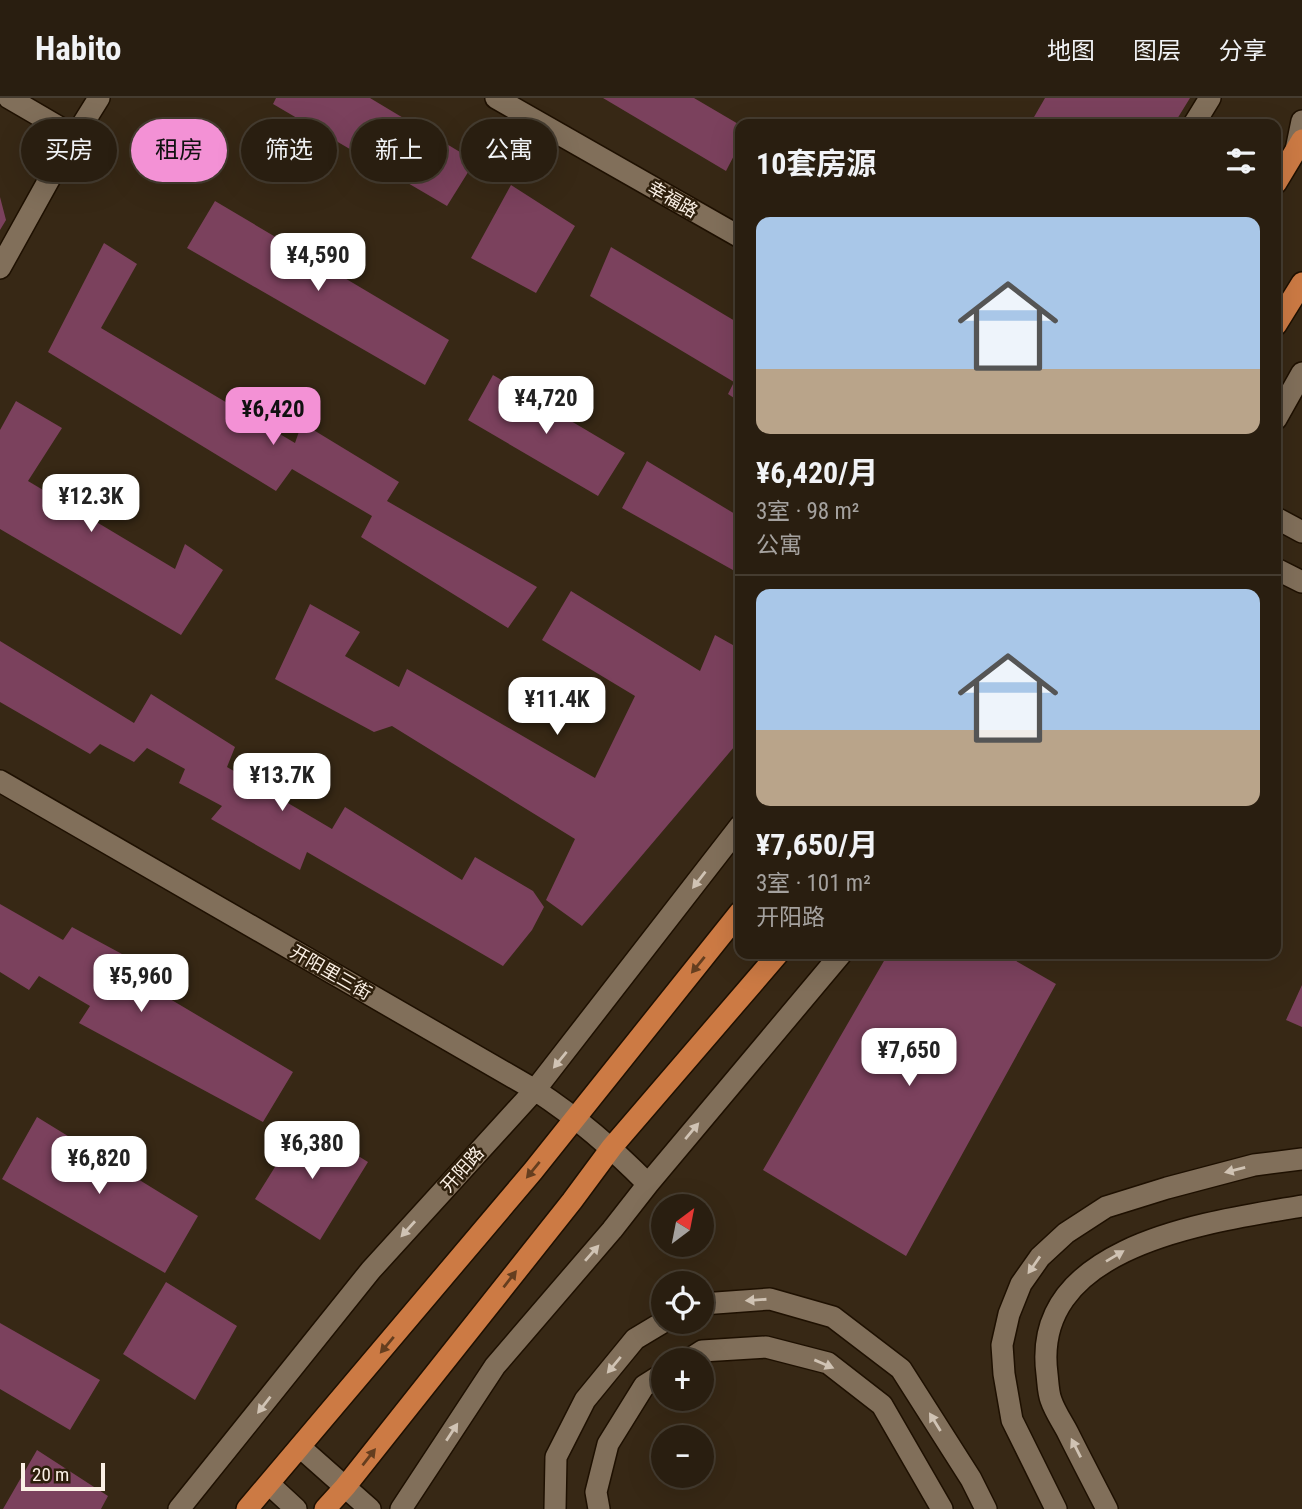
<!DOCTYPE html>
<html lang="zh">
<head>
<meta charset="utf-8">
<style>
  body { margin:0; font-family:"Roboto Condensed","Noto Sans SC",sans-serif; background:#312719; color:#f1f3f6; height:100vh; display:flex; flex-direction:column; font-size:26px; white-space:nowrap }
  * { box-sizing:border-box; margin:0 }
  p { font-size:23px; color:#a5a29f }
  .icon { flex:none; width:38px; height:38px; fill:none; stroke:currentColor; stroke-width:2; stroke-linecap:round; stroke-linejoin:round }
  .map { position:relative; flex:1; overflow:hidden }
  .drawer { position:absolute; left:735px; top:21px; width:546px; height:840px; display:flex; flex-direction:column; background:#291e10; border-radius:14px; box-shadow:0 7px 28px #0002,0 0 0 2px #453c30 }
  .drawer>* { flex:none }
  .banner { position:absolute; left:21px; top:21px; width:609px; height:63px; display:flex; gap:14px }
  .needle { width:46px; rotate:32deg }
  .controls { position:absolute; left:651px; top:1096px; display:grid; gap:14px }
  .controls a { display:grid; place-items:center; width:63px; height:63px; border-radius:50%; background:#291e10; box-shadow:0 7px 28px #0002,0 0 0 2px #453c30; font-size:35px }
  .scale { position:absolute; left:21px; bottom:18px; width:84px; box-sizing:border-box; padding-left:7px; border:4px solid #fbf0e5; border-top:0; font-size:19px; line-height:24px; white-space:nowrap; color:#fbf0e5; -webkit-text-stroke:5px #2d1e0b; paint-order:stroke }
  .price { position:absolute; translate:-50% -60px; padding:0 16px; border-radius:14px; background:#fff; color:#222; font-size:23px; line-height:46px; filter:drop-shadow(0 2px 4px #0008) }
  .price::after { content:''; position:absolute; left:50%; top:42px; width:21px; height:16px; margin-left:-10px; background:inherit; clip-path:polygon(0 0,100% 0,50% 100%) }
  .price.current { background:#f391d5; color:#111 }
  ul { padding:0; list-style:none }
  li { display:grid; align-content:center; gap:14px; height:371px; padding:0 21px }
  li+li { border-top:2px solid #453c30 }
  li span { display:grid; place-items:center; height:217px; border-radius:14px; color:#555 }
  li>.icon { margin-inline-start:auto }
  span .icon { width:126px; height:126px; fill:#fffc; stroke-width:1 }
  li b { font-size:30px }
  h2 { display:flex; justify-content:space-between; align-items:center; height:84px; padding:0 21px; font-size:30px }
  .tag { padding:0 24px; border-radius:32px; background:#291e10; box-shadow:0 7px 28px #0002,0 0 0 2px #453c30; font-size:24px; line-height:63px }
  .tag.current { background:#f391d5; color:#111 }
  header { display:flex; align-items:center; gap:42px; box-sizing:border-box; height:98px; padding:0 35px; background:#291e10; border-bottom:2px solid #453c30 }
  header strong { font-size:33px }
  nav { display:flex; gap:38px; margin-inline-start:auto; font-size:24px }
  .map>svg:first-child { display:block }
  .building { fill:#7b415d }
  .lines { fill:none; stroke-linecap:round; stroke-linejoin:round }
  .minor-casing { stroke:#1e1001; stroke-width:24 }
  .major-casing { stroke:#1e1001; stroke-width:24 }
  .minor { stroke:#816f5a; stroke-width:21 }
  .major { stroke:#cc7a44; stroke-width:21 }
  .oneway { fill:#d0c3b4 }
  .oneway2 { fill:#653e1f }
  .labels { text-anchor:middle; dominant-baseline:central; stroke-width:5; stroke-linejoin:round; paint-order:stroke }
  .street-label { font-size:18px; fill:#fbf0e5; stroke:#2d1e0b }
</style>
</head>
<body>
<header>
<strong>Habito</strong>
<nav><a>地图</a><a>图层</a><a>分享</a></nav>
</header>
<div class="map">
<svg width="1302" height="1411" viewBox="0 0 1302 1411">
  <rect width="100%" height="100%" fill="#372815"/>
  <path class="building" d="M276,0H370L475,63L447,108L273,6Z
    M603,0H694L740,27V46L726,73Z
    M1045,0H1190L1174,26H1030Z
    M511,87L575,128L536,195L471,160Z
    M0,99L6,122L0,132Z
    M215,103L449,242L425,287L187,150Z
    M104,145L137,166L101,230L295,345L302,325L399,384L387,403L537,489L508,530L361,439L372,418L292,371L276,393L48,254Z
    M611,149L740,226V304L728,296L734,284L590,198Z
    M493,277L625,355L598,398L468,322Z
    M16,303L62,330L28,383L175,471L185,446L223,472L181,537L0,431V332Z
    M647,363L740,419V476L622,410Z
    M571,493L700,573L715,537L740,551V642L582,828L546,802L575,741L392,628L374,634L275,581L310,506L360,534L345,558L399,589L407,571L595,680L635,598L542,542Z
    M0,543L134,625L151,596L235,649L227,669L332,731L345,709L462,782L475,759L533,793L544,809L532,832L503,868L307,754L300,772L211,721L222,708L179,685L185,671L147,650L134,664L100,646L90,656L0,604Z
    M0,806L63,842L72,829L146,869L138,882L293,974L263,1024L79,925L90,908L39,878L29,892L0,874Z
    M888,856H1004L1056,886L906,1158L763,1072Z
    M1302,887V929L1286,922Z
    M37,1019L198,1118L165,1175L2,1081Z
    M303,1024L368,1064L320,1142L255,1101Z
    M166,1184L237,1228L195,1302L123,1256Z
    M0,1225L100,1282L70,1332L0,1291Z
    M37,1352L108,1398L101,1411H3Z"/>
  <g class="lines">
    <g class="minor-casing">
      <path id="minor" d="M9,0L76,39
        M496,0L740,139
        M1194,26L1210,0
        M1296,52L1302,23
        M0,170L56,69L99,0
        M1276,321L1302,275
        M1276,420L1302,434
        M1276,471L1302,484
        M0,683L535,992C579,1021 611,1049 648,1086
        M702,1206L770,1201L833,1219L901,1271L971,1381L986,1411
        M688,1262L702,1253L766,1249L828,1265L882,1307L942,1411
        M300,1349L370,1411
        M269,1386L296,1411
        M179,1411L371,1172L535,992L740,728
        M401,1411L495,1268L612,1132L648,1086L841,856
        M555,1411L556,1359L585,1302L635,1241L665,1223
        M599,1411L596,1394L608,1346L644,1288L663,1276
        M1056,1411L1012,1322L1004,1276L1002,1247L1009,1216L1021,1186L1040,1159L1066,1135L1106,1109L1167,1090L1254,1067L1302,1061
        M1107,1411C1094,1386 1081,1361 1068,1335C1063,1325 1055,1314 1051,1302C1048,1294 1048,1284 1047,1276C1030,1146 1210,1124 1302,1108"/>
    </g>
    <g class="major-casing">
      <path id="major" d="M1276,85L1302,42
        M1276,227L1302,185
        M247,1411L533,1073L740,814
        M325,1411L345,1389L572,1103L612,1049L778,856"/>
    </g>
    <use href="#minor" class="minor"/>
    <use href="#major" class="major"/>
  </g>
  <defs><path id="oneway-solid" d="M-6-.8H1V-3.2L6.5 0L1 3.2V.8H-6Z" transform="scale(1.75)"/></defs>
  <g class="oneway">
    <use href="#oneway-solid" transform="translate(699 782) rotate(128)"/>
    <use href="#oneway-solid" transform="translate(560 962) rotate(129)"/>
    <use href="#oneway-solid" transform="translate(692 1033) rotate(-50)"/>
    <use href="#oneway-solid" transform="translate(1235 1072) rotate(166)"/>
    <use href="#oneway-solid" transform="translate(408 1131) rotate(132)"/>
    <use href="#oneway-solid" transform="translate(592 1155) rotate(-49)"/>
    <use href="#oneway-solid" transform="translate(1115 1158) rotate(-31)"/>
    <use href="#oneway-solid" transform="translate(1034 1167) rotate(125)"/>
    <use href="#oneway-solid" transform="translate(756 1202) rotate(176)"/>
    <use href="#oneway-solid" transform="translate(824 1266) rotate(23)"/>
    <use href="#oneway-solid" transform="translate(614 1267) rotate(130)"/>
    <use href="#oneway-solid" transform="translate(264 1307) rotate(128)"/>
    <use href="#oneway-solid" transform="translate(935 1324) rotate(-122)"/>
    <use href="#oneway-solid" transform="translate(452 1334) rotate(-57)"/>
    <use href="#oneway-solid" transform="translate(1076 1350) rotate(-117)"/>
  </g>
  <g class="oneway2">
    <use href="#oneway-solid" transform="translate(698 867) rotate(129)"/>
    <use href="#oneway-solid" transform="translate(533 1072) rotate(129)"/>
    <use href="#oneway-solid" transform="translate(510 1181) rotate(-52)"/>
    <use href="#oneway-solid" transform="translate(387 1247) rotate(130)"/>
    <use href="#oneway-solid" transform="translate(369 1359) rotate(-52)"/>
  </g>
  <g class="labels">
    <g class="street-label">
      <text transform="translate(673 101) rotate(30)">幸福路</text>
      <text transform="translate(331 874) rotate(30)">开阳里三街</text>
      <text transform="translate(462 1071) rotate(-48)">开阳路</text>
    </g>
  </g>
</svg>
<div class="controls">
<a><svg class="needle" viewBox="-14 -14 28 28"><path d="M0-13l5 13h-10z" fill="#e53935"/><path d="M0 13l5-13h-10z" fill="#a5a29f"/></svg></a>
<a><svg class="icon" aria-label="locate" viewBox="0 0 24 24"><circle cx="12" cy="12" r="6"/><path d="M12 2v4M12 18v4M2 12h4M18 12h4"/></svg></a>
<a>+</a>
<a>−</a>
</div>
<div class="scale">20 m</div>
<b class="price" style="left:318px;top:195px">¥4,590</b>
<b class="price" style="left:546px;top:338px">¥4,720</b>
<b class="price current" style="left:273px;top:349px">¥6,420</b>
<b class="price" style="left:91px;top:436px">¥12.3K</b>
<b class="price" style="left:557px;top:639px">¥11.4K</b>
<b class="price" style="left:282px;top:715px">¥13.7K</b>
<b class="price" style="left:141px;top:916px">¥5,960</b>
<b class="price" style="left:909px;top:990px">¥7,650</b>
<b class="price" style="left:312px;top:1083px">¥6,380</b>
<b class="price" style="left:99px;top:1098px">¥6,820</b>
<div class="banner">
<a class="tag">买房</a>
<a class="tag current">租房</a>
<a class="tag">筛选</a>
<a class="tag">新上</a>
<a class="tag">公寓</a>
</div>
<section class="drawer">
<h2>10套房源<svg class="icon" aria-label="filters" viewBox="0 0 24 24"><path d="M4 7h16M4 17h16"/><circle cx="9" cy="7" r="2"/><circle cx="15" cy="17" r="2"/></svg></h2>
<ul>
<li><span style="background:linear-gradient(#a9c7e8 70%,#b9a48a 0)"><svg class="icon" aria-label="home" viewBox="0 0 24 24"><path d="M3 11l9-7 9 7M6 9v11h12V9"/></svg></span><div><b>¥6,420/月</b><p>3室 · 98 m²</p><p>公寓</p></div></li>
<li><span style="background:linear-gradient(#a9c7e8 65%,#b9a48a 0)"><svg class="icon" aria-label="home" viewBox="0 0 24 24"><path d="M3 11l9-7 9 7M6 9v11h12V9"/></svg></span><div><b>¥7,650/月</b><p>3室 · 101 m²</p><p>开阳路</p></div></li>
</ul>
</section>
</div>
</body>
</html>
